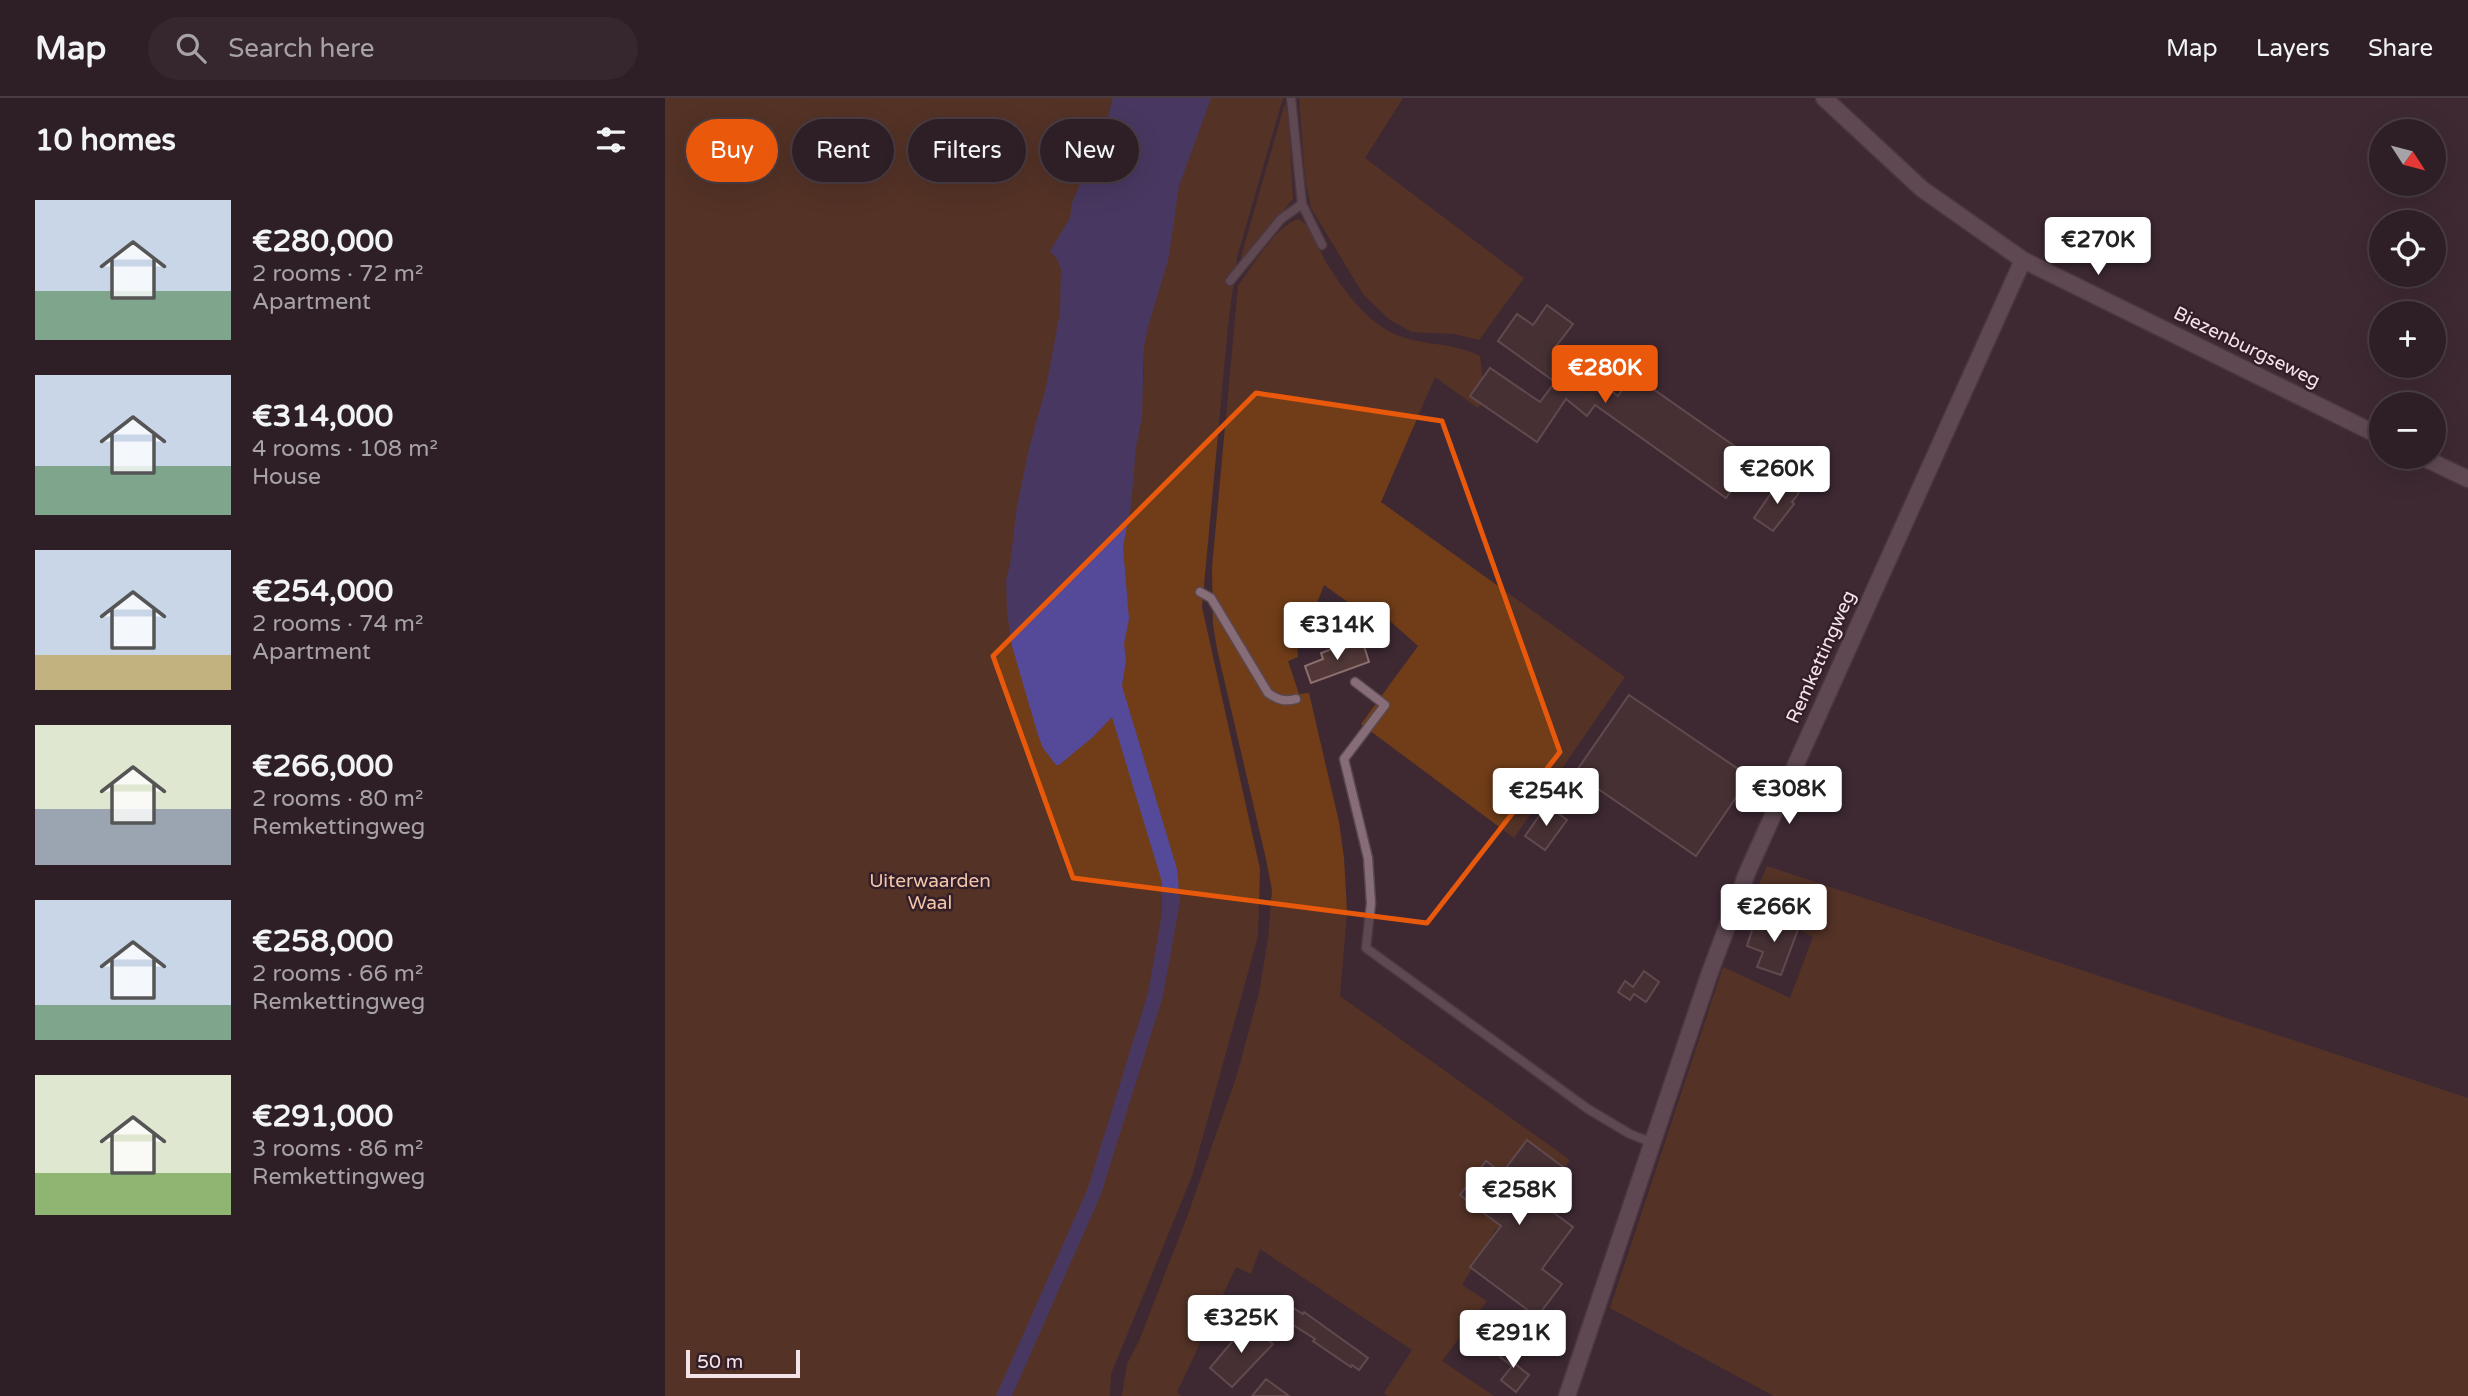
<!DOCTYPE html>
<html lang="en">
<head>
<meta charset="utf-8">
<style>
  body { margin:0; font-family:"Varela Round",sans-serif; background:#36272e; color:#f1f3f6; height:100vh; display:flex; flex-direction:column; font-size:26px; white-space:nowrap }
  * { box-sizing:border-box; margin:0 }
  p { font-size:23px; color:#a7a2a7 }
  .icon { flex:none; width:38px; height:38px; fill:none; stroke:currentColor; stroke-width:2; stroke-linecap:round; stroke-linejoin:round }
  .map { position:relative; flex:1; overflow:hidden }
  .side { display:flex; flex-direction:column; background:#2e1f26; width:665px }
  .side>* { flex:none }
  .hud { position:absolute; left:21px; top:21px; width:665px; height:63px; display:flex; gap:14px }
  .needle { width:46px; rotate:126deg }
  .fabs { position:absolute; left:1704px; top:21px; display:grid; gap:14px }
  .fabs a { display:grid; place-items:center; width:77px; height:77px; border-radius:50%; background:#2e1f26; box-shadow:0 7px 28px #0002,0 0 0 2px #493d43; font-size:35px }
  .scale { position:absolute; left:21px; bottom:18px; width:114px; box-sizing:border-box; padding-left:7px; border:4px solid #f3e4ea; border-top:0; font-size:19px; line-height:24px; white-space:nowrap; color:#f3e4ea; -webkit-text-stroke:5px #341f29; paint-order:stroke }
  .price { position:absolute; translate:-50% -60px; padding:0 16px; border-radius:7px; background:#fff; color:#222; font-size:23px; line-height:46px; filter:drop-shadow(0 2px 4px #0008) }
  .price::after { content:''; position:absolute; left:50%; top:42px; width:21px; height:16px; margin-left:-10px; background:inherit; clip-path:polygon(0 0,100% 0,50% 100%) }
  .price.on { background:#ea580c; color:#fff }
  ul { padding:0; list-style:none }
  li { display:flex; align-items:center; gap:21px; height:175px; padding:0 35px }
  li span { display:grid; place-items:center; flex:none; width:196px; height:140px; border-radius:0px; color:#555 }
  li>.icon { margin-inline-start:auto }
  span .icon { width:84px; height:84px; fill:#fffc; stroke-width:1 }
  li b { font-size:30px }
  h2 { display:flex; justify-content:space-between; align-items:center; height:84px; padding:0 35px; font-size:30px }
  .pill { padding:0 24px; border-radius:32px; background:#2e1f26; box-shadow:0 7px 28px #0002,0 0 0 2px #493d43; font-size:24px; line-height:63px }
  .pill.on { background:#ea580c; color:#fff }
  header { display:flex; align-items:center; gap:42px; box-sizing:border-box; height:98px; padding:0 35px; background:#2e1f26; border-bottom:2px solid #493d43 }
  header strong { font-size:33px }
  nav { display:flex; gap:38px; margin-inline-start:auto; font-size:24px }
  .search { width:490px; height:63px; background:#36272e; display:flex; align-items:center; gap:18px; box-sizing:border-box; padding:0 24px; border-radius:38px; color:#a7a2a7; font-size:26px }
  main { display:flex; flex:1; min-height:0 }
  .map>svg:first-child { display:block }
  .green { fill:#703d18; fill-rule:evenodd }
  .water { fill:#554a99 }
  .building { fill:#513837; stroke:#8c706f; stroke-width:2 }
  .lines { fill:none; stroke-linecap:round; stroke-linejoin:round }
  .lane-casing { stroke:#5a4850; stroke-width:11 }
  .street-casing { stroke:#5a4850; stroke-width:19 }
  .lane { stroke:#876d78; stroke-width:8 }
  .street { stroke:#876d78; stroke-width:16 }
  .marked { fill:none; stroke:#e8590c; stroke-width:5; stroke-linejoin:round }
  .labels { text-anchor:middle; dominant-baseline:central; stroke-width:5; stroke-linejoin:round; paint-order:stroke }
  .street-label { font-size:19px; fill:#f3e4ea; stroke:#341f29 }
  .park-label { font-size:19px; fill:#f1c5aa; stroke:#341f29 }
</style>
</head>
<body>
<header>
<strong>Map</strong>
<div class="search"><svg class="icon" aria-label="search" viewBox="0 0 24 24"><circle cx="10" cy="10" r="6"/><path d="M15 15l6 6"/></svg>Search here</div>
<nav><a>Map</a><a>Layers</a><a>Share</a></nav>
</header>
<main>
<section class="side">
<h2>10 homes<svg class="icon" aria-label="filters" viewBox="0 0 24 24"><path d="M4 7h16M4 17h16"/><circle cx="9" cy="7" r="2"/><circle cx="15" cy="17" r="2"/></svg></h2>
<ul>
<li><span style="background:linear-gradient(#c9d6e8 65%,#7fa58c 0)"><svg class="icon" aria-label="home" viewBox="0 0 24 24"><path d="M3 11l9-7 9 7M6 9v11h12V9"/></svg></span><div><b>€280,000</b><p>2 rooms · 72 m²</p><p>Apartment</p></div></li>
<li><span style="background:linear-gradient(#c9d6e8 65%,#7fa58c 0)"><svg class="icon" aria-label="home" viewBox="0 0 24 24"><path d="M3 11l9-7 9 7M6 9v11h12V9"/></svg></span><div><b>€314,000</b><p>4 rooms · 108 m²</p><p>House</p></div></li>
<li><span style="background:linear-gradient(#c9d6e8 75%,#c2b280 0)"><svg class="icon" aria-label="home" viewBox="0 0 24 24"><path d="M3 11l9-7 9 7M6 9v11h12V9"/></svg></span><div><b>€254,000</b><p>2 rooms · 74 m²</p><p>Apartment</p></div></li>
<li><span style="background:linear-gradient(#dfe7d0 60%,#9aa5b1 0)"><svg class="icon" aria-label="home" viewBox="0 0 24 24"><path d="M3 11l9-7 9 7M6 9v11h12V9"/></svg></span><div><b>€266,000</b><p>2 rooms · 80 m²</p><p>Remkettingweg</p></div></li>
<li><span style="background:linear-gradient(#c9d6e8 75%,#7fa58c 0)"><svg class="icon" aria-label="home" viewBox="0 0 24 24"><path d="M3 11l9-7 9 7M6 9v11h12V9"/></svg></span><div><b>€258,000</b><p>2 rooms · 66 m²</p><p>Remkettingweg</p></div></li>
<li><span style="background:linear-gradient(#dfe7d0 70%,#8fb573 0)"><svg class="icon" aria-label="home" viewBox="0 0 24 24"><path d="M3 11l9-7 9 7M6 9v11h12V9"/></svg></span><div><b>€291,000</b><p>3 rooms · 86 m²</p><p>Remkettingweg</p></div></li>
</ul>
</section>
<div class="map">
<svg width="1803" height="1298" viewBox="0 0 1803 1298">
  <rect width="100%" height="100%" fill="#3e2933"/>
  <path class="green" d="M0,0H618L572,159L563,228L537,509L595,771L593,838L527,1078L446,1276L445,1298H0ZM479,249C481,302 467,354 466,407L464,326Z
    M634,0H738L700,60L859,180L814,242L789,236L747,234L725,222L698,196L646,110L640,79Z
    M620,5L624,27L628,101L579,160L576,159Z
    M634,121C649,131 653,151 662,166C676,188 693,212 714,227C746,251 782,241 815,258L820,300L813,310L770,279L716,404L960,579L849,740L696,626L753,548L715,514L709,523L659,487L649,513L632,543L633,559L623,563L634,596L644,595L674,724L679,760L682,813L675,898L905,1062L875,1101L830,1132L797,1187L822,1203L777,1263L829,1298H723L719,1295L747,1252L595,1151L586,1176L571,1169L512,1294L516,1298H457L462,1266L474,1243L522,1119L572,977L594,895L603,841L607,792L601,761L552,551L548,526L547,470L573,188C585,171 614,124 634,121Z
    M1102,768L1803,1000V1298H1109L945,1210L1058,869L1125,900L1148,839L1086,805Z"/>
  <path class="water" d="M448,0H546L514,88L503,163L483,229L479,248L477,318L471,349L466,407L458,449L464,521L459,546L461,562L457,588L512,771L515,803L498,898L436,1096L347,1298H331L423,1090L483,895L497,816V784L447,619L428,639L394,667H391L378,650L373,637L347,548L342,514L341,482L345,467L352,408L364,351L381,289L395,215L396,171L392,161L385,153L405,120L407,105L441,25Z"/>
  <path class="building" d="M882,207L908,226L889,251L953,298L968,277L1088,361L1061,400L930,307L922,318L901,301L872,344L805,298L825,270L875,304L890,284L833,243L852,216L868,227Z
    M1115,382L1134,395L1127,404L1129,406L1108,433L1089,420Z
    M698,545L704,564L646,585L640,568L658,561L656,555L669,550L670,553Z
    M964,597L1085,679L1031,758L910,675Z
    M882,707L902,722L880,752L860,738Z
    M1111,817L1135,826L1116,877L1092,869L1098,854L1082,848L1089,826L1106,832Z
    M979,873L994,884L981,904L969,896L965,902L953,894L960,883L968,889Z
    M862,1042L898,1069L873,1103L908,1129L877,1171L897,1186L872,1219L805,1169L836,1128L795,1097L821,1063L837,1075Z
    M616,1202L638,1216L639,1214L703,1260L694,1272L687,1267L686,1269L648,1243L650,1241L608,1214Z
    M583,1225L608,1246L567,1289L545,1270Z
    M844,1247L856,1256L849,1265L864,1277L851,1294L836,1282L847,1268L835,1259Z
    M601,1281L624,1298H587Z"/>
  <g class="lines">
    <g class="lane-casing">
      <path id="lane" d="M626,0L637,106L657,147
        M565,183L616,121L637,106
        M535,494L546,500L603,595C613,602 619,604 631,601
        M690,584L720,607L679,661L703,760L706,805L701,850L923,1011L965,1036L988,1045"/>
    </g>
    <g class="street-casing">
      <path id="street" d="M1159,0L1257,91L1358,162L1717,339
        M1757,359L1803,381
        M902,1298L1044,877L1082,775L1358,162"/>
    </g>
    <use href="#lane" class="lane"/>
    <use href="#street" class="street"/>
  </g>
  <path d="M0 0H1803V1298H0ZM591,295L777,323L895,654L762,825L408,780L328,558Z" fill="#3e2933" fill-opacity=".55" fill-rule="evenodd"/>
  <path class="marked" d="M591,295L777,323L895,654L762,825L408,780L328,558Z"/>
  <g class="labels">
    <g class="street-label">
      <text transform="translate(1582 249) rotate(26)">Biezenburgseweg</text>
      <text transform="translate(1156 559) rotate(-66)">Remkettingweg</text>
    </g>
    <g class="park-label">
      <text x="265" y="783">Uiterwaarden<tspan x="265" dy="22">Waal</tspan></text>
    </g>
  </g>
</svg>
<div class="fabs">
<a><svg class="needle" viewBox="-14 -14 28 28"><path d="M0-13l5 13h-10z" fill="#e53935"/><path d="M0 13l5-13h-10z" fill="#a7a2a7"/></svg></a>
<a><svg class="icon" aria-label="locate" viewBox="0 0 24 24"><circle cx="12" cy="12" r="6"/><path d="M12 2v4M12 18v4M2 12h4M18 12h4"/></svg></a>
<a>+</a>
<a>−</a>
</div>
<div class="scale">50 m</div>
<b class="price" style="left:1433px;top:179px">€270K</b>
<b class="price on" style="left:940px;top:307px">€280K</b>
<b class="price" style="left:1112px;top:408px">€260K</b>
<b class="price" style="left:672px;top:564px">€314K</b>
<b class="price" style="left:1124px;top:728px">€308K</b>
<b class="price" style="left:881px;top:730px">€254K</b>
<b class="price" style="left:1109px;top:846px">€266K</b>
<b class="price" style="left:854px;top:1129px">€258K</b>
<b class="price" style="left:576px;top:1257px">€325K</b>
<b class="price" style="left:848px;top:1272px">€291K</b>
<div class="hud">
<a class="pill on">Buy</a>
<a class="pill">Rent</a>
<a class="pill">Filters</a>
<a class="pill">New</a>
</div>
</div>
</main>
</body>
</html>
